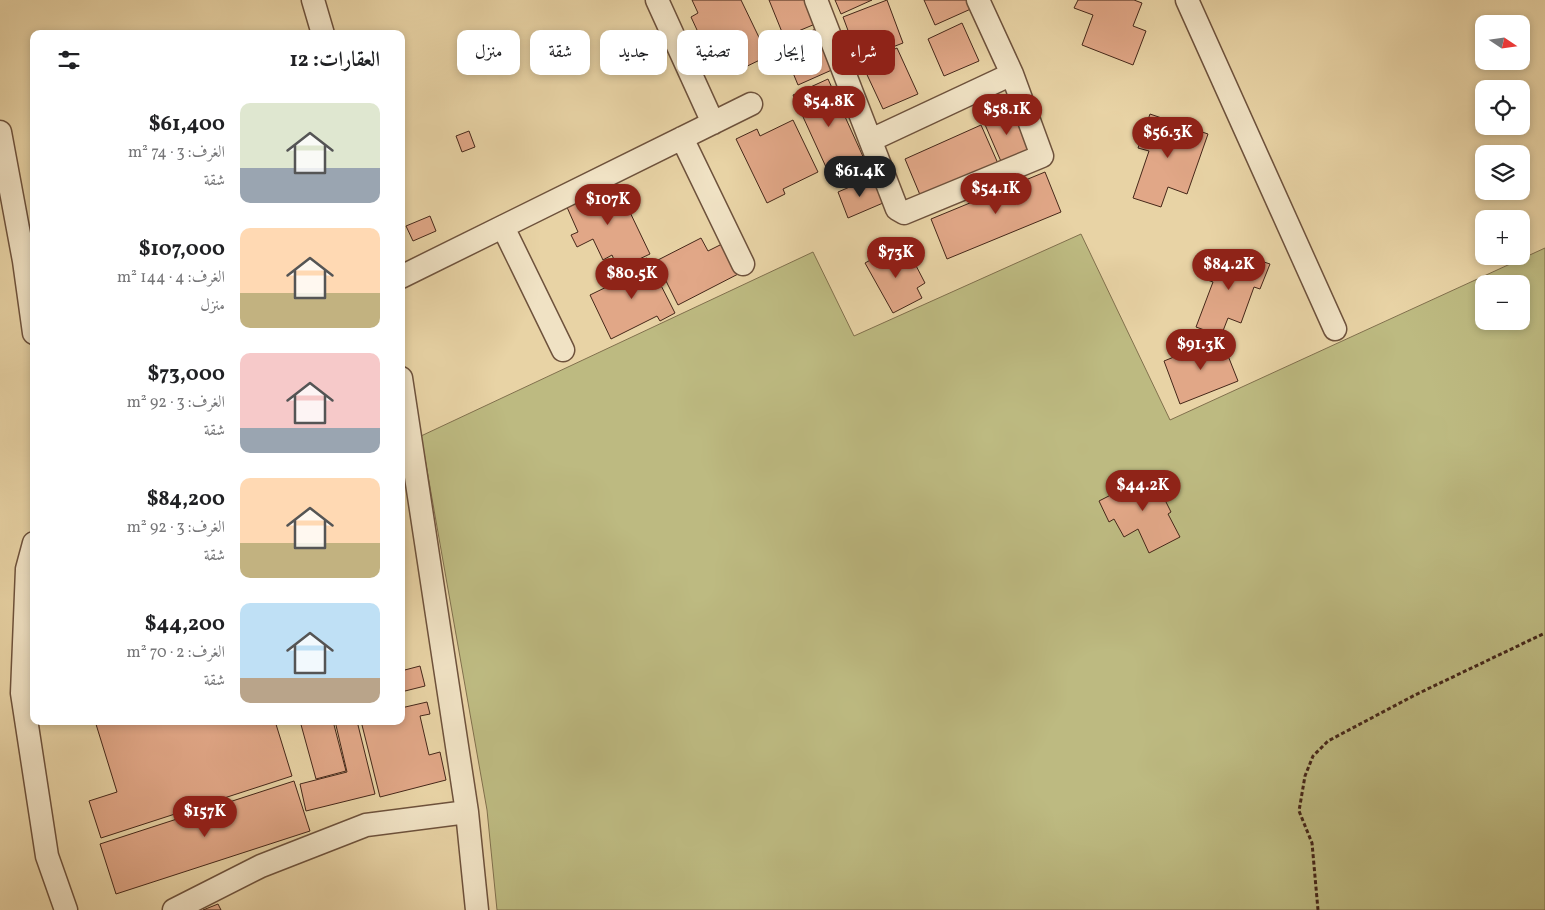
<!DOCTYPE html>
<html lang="ar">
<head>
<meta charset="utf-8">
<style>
  body { margin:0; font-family:Vollkorn,Amiri,serif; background:#f2f2f2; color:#202124; direction:rtl; height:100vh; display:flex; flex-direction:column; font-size:19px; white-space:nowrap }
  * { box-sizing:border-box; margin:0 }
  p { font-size:16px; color:#757577 }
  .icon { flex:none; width:28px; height:28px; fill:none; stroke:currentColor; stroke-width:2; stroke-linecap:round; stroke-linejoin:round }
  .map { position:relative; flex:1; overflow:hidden; direction:ltr }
  .sheet { position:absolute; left:30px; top:30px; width:375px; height:695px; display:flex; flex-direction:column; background:#fff; border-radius:10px; box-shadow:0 2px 8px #0003; direction:rtl }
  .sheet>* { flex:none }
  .hud { position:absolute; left:420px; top:30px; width:475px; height:45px; direction:rtl; display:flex; gap:10px }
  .needle { width:32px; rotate:103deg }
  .tools { position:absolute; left:1475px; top:15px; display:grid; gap:10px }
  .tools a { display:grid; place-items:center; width:55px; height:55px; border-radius:10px; background:#fff; box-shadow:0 2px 8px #0003; font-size:25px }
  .price { position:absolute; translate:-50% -42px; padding:0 11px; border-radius:18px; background:#8f2418; color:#fff; font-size:16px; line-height:32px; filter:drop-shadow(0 1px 2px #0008) }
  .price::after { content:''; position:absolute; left:50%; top:30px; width:15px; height:11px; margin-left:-8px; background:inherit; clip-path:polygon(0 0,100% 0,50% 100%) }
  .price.active { background:#222; color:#fff }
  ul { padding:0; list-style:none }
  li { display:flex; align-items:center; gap:15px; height:125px; padding:0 25px }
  li span { display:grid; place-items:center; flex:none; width:140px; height:100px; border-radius:10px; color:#555 }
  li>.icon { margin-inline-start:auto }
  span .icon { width:60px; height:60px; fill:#fffc; stroke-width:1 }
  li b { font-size:21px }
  h2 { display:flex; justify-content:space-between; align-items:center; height:60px; padding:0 25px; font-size:21px }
  .chip { padding:0 18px; border-radius:10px; background:#fff; box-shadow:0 2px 8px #0003; font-size:18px; line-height:45px }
  .chip.active { background:#8f2418; color:#fff }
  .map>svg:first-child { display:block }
  .green { fill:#bdba81; stroke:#81704d; fill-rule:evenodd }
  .building { fill:#e1a787; stroke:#452719 }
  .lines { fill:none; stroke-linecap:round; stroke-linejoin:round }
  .street-casing { stroke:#6e523c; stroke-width:25 }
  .path { stroke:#452719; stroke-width:3; stroke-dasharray:4 2.5; stroke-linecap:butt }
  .street { stroke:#f0e2c4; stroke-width:22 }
</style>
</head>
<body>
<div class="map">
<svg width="1545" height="910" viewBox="0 0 1545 910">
  <rect width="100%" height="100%" fill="#e8d3a5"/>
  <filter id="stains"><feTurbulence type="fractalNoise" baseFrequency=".004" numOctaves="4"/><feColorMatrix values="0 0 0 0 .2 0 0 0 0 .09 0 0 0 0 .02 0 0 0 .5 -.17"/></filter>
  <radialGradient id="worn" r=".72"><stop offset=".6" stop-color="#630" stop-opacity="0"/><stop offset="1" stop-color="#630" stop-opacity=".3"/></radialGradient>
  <path class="green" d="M1081,234L1170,420L1545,248V910H497L487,810L421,436L813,252L854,336ZM1484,284H1521V321H1484Z"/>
  <path class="building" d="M692,0H741L768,56L735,72L731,64L716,71L691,17L698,13Z
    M769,0H811L820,22L784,37Z
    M835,0H872L841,14Z
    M887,0L903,43L859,60L843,17Z
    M924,0H970L973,8L935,25Z
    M1078,0H1134L1142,3L1133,26L1146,31L1133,65L1082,45L1093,15L1074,8Z
    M962,23L979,61L944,76L928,39Z
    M818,28L834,69L798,85L781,44Z
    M897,48L918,94L883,109L862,64Z
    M828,79L865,161L831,178L793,95Z
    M1011,107L1031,153L1003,166L983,120Z
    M1150,114L1208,134L1187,194L1168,187L1161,207L1133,198L1149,151L1138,148Z
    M793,120L818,172L783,189L785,194L767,203L736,139L757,129L760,136Z
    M981,125L1000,168L923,202L905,159Z
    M469,131L475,147L462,152L456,136Z
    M1045,172L1061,212L947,259L931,219Z
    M873,177L883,203L848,218L838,192Z
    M615,181L650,254L618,269L612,255L603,260L593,239L577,247L571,235L578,232L566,205Z
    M430,216L436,231L413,241L406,226Z
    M701,238L708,251L726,242L742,272L678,305L656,261Z
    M894,247L902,260L911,256L925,283L917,288L922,298L893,313L865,263Z
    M1211,252L1255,269L1258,260L1270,264L1260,289L1254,287L1241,323L1228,318L1221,336L1196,327L1213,282L1202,278Z
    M647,258L675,313L660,321L657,316L611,339L590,295L625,278L622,270Z
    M1221,338L1238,381L1180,404L1164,361Z
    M1156,472L1166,490L1161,492L1171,512L1168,514L1180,537L1149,553L1138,529L1124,537L1114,519L1109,522L1099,501Z
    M420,666L425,686L401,692V671Z
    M427,702L430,714L420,716L429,755L440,752L446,780L380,797L361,721H401V708Z
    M95,721H275L292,776L101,838L89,801L117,792Z
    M300,721H333L346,771L316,779Z
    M335,721H357L375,794L306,811L300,784L347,772Z
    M294,781L310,831L116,894L100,844Z
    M218,904L221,910H203Z"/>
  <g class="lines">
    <g class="street-casing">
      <path id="street" d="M313,0L323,34
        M657,0L713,123
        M816,0L897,209L904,213L1042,156L1012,74L978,0
        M1187,0L1335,329
        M0,132L24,261L34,333
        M682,138L743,264
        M871,140L1012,74
        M503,227L563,350
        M401,277L751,104
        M401,378L467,812L477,910
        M34,543L27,569L22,693L47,856L66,910
        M174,910L261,866L366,825L467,812"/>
    </g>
    <path class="path" d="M1318,910L1312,843L1299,811L1305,776L1313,756L1328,741L1415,695L1545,633"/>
    <use href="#street" class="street"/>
  </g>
  <rect width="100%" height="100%" filter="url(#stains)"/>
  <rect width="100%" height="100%" fill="url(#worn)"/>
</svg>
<div class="tools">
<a><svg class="needle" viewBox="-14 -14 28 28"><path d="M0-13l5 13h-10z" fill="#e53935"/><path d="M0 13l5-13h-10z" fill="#757577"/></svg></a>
<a><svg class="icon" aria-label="locate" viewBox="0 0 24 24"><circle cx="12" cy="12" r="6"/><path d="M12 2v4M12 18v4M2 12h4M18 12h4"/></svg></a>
<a><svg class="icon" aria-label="layers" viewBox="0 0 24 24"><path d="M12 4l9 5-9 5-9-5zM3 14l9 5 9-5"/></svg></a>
<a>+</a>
<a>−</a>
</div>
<b class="price" style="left:829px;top:128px">$54.8K</b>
<b class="price" style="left:1007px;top:136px">$58.1K</b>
<b class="price" style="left:1168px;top:159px">$56.3K</b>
<b class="price active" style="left:860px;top:198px">$61.4K</b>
<b class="price" style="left:996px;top:215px">$54.1K</b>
<b class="price" style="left:608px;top:226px">$107K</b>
<b class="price" style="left:896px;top:279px">$73K</b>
<b class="price" style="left:1229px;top:291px">$84.2K</b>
<b class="price" style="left:632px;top:300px">$80.5K</b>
<b class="price" style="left:1201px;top:371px">$91.3K</b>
<b class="price" style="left:1143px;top:512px">$44.2K</b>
<b class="price" style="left:205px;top:838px">$157K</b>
<div class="hud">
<a class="chip active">شراء</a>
<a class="chip">إيجار</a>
<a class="chip">تصفية</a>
<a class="chip">جديد</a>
<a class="chip">شقة</a>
<a class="chip">منزل</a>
</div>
<section class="sheet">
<h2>العقارات: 12<svg class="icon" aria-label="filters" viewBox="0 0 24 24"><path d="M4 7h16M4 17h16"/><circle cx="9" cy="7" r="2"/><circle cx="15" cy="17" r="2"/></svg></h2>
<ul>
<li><span style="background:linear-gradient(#dfe7d0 65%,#9aa5b1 0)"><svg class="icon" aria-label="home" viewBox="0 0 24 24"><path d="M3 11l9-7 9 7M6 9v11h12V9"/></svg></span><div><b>$61,400</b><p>الغرف: 3 · 74 m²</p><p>شقة</p></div></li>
<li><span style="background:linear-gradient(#ffd9b3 65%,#c2b280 0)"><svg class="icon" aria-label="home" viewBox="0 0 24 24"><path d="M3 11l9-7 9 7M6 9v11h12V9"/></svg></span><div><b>$107,000</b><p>الغرف: 4 · 144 m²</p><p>منزل</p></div></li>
<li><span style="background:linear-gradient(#f6c9c9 75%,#9aa5b1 0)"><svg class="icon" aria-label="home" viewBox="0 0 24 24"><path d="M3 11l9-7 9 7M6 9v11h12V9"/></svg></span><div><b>$73,000</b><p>الغرف: 3 · 92 m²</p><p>شقة</p></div></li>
<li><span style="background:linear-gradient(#ffd9b3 65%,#c2b280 0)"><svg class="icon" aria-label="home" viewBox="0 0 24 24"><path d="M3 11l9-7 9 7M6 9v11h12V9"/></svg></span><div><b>$84,200</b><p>الغرف: 3 · 92 m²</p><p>شقة</p></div></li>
<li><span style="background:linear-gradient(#bfe0f5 75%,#b9a48a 0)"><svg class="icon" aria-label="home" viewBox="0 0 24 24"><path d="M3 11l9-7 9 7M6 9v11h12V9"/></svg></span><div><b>$44,200</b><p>الغرف: 2 · 70 m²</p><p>شقة</p></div></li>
</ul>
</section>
</div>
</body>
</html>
